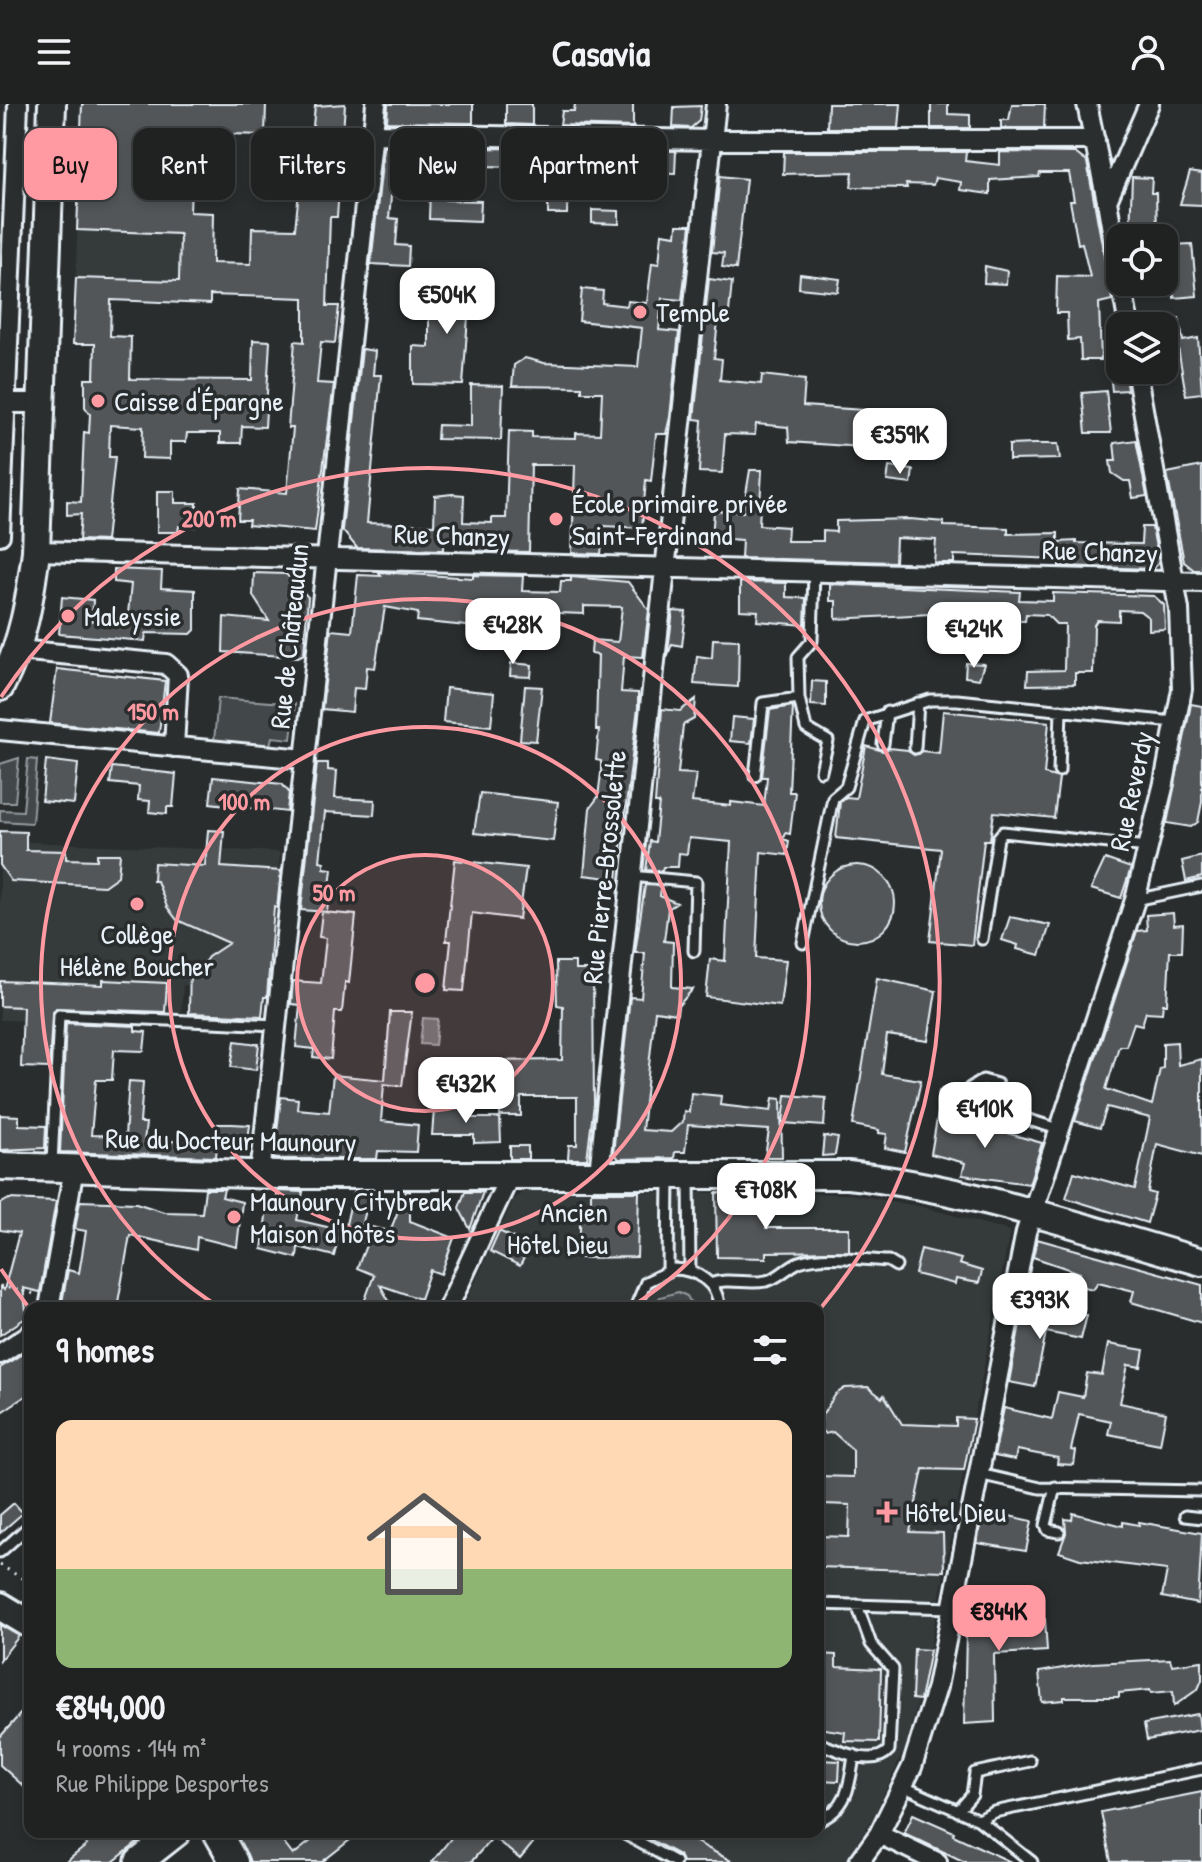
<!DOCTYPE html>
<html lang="en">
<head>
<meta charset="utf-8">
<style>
  body { margin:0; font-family:"Patrick Hand",sans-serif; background:#2d2f2f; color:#f1f3f6; height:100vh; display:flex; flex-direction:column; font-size:30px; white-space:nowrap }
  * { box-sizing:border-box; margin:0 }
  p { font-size:26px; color:#a2a4a5 }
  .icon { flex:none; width:44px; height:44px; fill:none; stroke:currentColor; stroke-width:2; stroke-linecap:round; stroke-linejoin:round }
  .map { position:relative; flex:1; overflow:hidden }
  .drawer { position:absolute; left:24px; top:1198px; width:800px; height:536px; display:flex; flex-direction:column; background:#202222; border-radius:16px; box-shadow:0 4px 12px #0003,0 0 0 2px #3d3f40 }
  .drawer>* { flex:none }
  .hud { position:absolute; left:24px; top:24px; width:800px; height:72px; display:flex; gap:16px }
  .controls { position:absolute; left:1106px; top:120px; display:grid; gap:16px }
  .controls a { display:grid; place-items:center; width:72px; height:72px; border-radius:16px; background:#202222; box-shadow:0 4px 12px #0003,0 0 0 2px #3d3f40; font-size:40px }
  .price { position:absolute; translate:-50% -68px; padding:0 18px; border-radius:16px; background:#fff; color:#222; font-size:26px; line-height:52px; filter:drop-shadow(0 2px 4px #0008) }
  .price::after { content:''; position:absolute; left:50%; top:48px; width:24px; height:18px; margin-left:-12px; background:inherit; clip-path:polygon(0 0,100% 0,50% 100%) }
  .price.on { background:#ff9aa2; color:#111 }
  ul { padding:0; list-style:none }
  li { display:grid; align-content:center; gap:16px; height:424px; padding:0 32px }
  li span { display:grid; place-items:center; height:248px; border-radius:16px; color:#555 }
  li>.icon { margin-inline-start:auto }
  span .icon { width:144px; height:144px; fill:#fffc; stroke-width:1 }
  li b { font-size:34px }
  h2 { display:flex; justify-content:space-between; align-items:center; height:96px; padding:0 32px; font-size:34px }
  .tag { padding:0 28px; border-radius:16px; background:#202222; box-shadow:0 4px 12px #0003,0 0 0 2px #3d3f40; font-size:28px; line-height:72px }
  .tag.on { background:#ff9aa2; color:#111 }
  header { display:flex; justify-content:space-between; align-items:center; height:104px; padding:0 32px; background:#202222; font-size:36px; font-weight:800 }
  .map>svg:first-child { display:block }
  .built { fill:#363a3b }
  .green { fill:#424648; stroke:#959ca0; stroke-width:2 }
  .water { fill:#63686b; stroke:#989fa3; stroke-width:2 }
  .building { fill:#535759; stroke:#e8f1f8; stroke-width:2 }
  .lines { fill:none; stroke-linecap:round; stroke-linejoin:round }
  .lane-casing { stroke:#e8f1f8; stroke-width:15 }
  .street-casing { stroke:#e8f1f8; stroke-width:24 }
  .secondary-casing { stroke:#e8f1f8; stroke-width:32 }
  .path { stroke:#e8f1f8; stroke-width:3; stroke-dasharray:2 6; stroke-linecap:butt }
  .lane { stroke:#2a2d2e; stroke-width:9 }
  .street { stroke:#2a2d2e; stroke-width:18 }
  .secondary { stroke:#2a2d2e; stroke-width:26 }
  .ring { fill:none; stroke:#ff9aa2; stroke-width:4 }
  .poi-dot { fill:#ff9aa2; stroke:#2a2d2e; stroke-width:3 }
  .labels { text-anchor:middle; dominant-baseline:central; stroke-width:7; stroke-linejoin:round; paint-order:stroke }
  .poi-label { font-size:28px; fill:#e8f1f8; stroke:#2a2d2e; text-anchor:start }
  .street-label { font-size:28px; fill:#e8f1f8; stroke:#2a2d2e }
  .centre { fill:#ff9aa2; stroke:#2a2d2e; stroke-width:4 }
  .ring-label { font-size:24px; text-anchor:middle; font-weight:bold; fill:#ff9aa2; stroke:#2a2d2e; stroke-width:7; stroke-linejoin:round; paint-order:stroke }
</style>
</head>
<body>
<header><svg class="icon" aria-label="menu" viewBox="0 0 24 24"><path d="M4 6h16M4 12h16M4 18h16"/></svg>Casavia<svg class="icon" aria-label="person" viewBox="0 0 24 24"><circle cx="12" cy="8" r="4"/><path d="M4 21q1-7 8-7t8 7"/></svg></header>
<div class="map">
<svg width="1202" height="1758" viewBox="0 0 1202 1758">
  <rect width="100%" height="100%" fill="#2a2d2e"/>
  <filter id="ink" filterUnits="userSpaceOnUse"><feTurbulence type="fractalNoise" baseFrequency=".0125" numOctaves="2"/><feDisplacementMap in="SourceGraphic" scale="16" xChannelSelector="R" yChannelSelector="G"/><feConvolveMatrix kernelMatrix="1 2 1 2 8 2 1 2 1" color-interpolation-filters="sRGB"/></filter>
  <g filter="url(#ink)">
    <path class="built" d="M78,104L213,109L210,200L75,195Z
      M0,727L26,728L27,738L280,748L270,838L224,834L219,883L183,881L181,909L51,904L50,917L0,916Z
      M524,1087L850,1090L923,1103L1010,1127L924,1574L905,1644L874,1712L845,1758H733L678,1728H818V1204H463L514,1095Z"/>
    <path class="green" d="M218,594L295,600L291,635L272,633L270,641L214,637Z
      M19,654L15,698H0V660Z
      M28,655L37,656L32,719L0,717V706L23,707Z
      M678,1188L687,1192L694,1204H652L660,1193Z"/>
    <path class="water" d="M423,914L438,915L435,941L420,940Z"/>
    <path class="building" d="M82,0H266L265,31L193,29L190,108L213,109L212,159L251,160L252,124L295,125L305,32H312L315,2L345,0L337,113H330L327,202H339L335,239L321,238L317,279L334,280L315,427L248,421L249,416H238L240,385L287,389L293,324H288L295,237L304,238V194L210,191V200L111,196L110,232L131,233L130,275L252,276L253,236L270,237L265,323L242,322L241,339H220V329H187L186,338H170V355L142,354L143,323L110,321L109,353H115L106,437L79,436L81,410L67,411V397L81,398L84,328L89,329L90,310L85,303V275H94L95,240H73L76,174L179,177L180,130L77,126Z
      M388,0H473V19L387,18Z
      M506,0H532V21L506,20Z
      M575,0H633V23L560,21L562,7H574Z
      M828,0H901L899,24H827Z
      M931,0H948V10L970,11V24H931Z
      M1012,0H1045L1044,24H1001V16H1009Z
      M701,2L699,17L691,24L673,23L674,3Z
      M384,42L409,43L408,52L445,57V96L481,97L480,117L429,115L430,85L392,82L389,114L398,115L396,141L409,142L408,162L371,160Z
      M480,44L569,45L567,110H548V71L527,72V63L480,62Z
      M591,46L676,47L675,69L591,67Z
      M784,48H966L965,57L1000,61V48L1075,49L1087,58L1112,196L1099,199L1101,256H1081L1080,235L1068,236L1067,209H1056L1057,172L1090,173L1082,139L1078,140L1070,97H1074L1069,69H1040L1039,73L990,76V90L960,86L961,78L935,74L933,81L906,80L907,84L851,83L853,68L783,70Z
      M1190,68L1202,70V101L1180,100Z
      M720,72L746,75L736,165L722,163L724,149L712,148Z
      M1132,73L1152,74L1151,89H1156L1157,129H1130Z
      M592,106L619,107V120L592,119Z
      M677,121H691L682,196L662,194L659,226L679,228L670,313L666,330H656L651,377L646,376L642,424L604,422L601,450L572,449L575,361H531L529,448L474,447V435L444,434V446L357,444L342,426L362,245L375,247L373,271H381L367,419L434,421L435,392L452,390L464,391L463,418L492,419V414H506L509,327L532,328V333L576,334V329L600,330L602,288H582V283L512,282L514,261L525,254L544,259L638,263L642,224L579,217L582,185L603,187L602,199L627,202L628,197L647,199L652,159L659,160L662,129L676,131Z
      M1192,140L1197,192L1174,194L1170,141Z
      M985,162L1007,167L1006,180L984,179Z
      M800,170L840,175L838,188L799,184Z
      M709,175L732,178L728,218L718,217L714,254L722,255L720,276L761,280L762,271L805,276L803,302L895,308L891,345L789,338L788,323L756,320L755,331L725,330L722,369L699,368L702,316L694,315Z
      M452,179L487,180V200L469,199L463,281L413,280V242L429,243V188L452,186Z
      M1179,214L1183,237L1198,234L1202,289L1186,291L1177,238L1164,240V215Z
      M1124,267L1127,286L1112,287L1110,268Z
      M471,281L503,282L501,336L437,335L438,321L471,322Z
      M1106,287L1111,329H1086L1082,289Z
      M1136,336L1147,392L1133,394L1130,377H1124L1112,369L1110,357H1116L1114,339Z
      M1034,340H1058L1060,355L1009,356V341Z
      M1202,362V466H1194L1184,458L1167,369Z
      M889,363L913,366L911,380L887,377Z
      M750,366H762L759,421L788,423L787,437H823V427L836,428V417L910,415L944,418V422L1008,424V430L1058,429V438L1076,437V439L1141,440L1142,423H1152L1159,459L1153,465L1059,462V455L954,451V459H934L936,436L896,434L895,458L741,454L742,436L712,434L714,407L743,408Z
      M157,387H175V399H197L196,423L179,422L178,428H157Z
      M114,465L162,467L161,484L195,486V526L191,530L146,529L145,537L59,530L62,493L93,496L92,517L127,520L131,480L114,478Z
      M378,468L473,474V471L523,472L522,487L560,488L561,477H571V473L628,478L649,506L643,553L624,552L621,588L638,589V603L617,775L584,771L590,704L598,693L601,669V657L596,656L599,626H596L598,551L591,550L592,536L618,538L622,503L584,502V510L532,508V505L488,502L486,524L417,517L418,509L385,503L375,564L367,563L365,585L354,584L352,608L322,605L331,526L352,528L358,471L381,472Z
      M254,469L286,470L308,493L304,550L298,553L223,548L224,513L269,517L253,492Z
      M740,478L786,479V493L806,494L805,521L757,517L758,507L740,506Z
      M830,480L1020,488L1019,496L1053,497V489L1154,492L1164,501L1165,525L1149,526V514L1140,507L1119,506V517L1097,516L1094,521L1093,569H1075V580L1027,581L1028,567L1064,566L1065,520H1056L1047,511L1026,510L1025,517L930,515V510L836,515V497H830Z
      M673,507L686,508L682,542L672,540L667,554Z
      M713,535L739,536L738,583L694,580L697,552L712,554Z
      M511,559L532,561L531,573L510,572Z
      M966,559L984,560L979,575L965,573Z
      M57,565L165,577L159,629L50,619Z
      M812,577L826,578V602L811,601Z
      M525,582L542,583L536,637L520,636Z
      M446,584L494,589L491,622L443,618Z
      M696,595L694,615L683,621L678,669L696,670L692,698L731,702V698L764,702L767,673H762L770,606L793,602L789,688H795L790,730L785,729L783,735L789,737L787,751L761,748L756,854L786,856L780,902L706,893L710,855L725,857L731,738L689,734L687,750L679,749L678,763H663L662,767L646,766L650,737L655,738L659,699H655L662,605L680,607Z
      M1191,600L1202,602V698L1198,718L1191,723L1167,719Z
      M943,607L1049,618L1044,670L1059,674L1054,714L994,708L990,736H984L972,841L930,837L941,745L836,734L840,698L846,693L856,694L866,642L883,647L889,644L908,646L914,651L922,647L939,649Z
      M732,613L754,615L751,639L730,637Z
      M46,656L78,660L74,700L42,697Z
      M317,659H328V666L337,667L335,694L375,696L374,711L325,708L320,757L324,758V764L332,765L327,808L301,806Z
      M112,663L176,670L173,703H167V710L149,708L150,697L138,696L139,682L110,679Z
      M213,673L282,680L289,688L287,708L210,699Z
      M480,689L558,698L553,737L474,729Z
      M208,726L224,727L221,763L281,767L277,804L274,803L267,893H264L262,912L189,909L190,861L202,862L208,853L229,839L177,816L167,803L157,777H153L154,759L205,762Z
      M0,727L26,728V746L66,747V755L97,756V750H120L118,772L104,782L11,777L0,761Z
      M1202,752V773L1186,777L1182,757Z
      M1105,755L1131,764L1121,794L1091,785Z
      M455,756L526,764L519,815L472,809L464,887L446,886L451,837H446Z
      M819 799a38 38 0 1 1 76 0a38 38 0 1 1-76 0Z
      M645,781L661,782L660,792L677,799L668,805L664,837L673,838L672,883L693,885L678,902L677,910L655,907L642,1026L671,1028L683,1017L684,1007L689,1008L691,989L721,992L720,1001L771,1007L773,994L781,995L782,1053H765L769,1026L688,1021L685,1048H675L674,1054L619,1055L613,1050L630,893L641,894L645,849H635Z
      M322,808L356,811L349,879L345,878L342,908H335L331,955L313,953L314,945L296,943L300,901L291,900L293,877L321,879L326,834L319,833Z
      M1173,809L1174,821L1183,820L1182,848H1170L1167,900H1163L1162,909L1146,908L1142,921L1134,919L1126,942H1119L1106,985L1152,1001L1160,965L1163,964V939L1177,938L1178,961L1202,955V1052L1157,1040L1148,1088L1155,1090L1147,1119L1066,1094L1074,1068L1135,1085L1150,1014L1107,1003L1100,1024L1075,1017L1137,827L1147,826L1146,811Z
      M1010,813L1050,821L1040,851L1017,845L1018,841L1002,836Z
      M556,858H575V866H593L594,1000L587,1055H568L569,1041H577V993H521V1012H500L501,981L481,979L482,957L562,956L563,902L557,901Z
      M877,874L936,887L928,937L887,931L882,970L921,976L905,1048L885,1044L887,1030L879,1029V1026L853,1021Z
      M103,876L167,879L165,908L56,904L52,911L49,964L21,963L23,903L0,902V877L103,881Z
      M390,908H412L402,982L384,980L381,1017L418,1021L416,1048L378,1047L377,1055H274L281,993L298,995L297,1005L329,1008L333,971L385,976Z
      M66,919L135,922V927L146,928L144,947L114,946L112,976H96L91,1031L125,1032L129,977L143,978L140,1019H146L144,1038L184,1037V1031L217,1033L218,1020H232L250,1021L247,1043L217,1041L216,1053L60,1048Z
      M235,937L259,940L256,966L231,963Z
      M786,991L826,994L824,1022L783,1019Z
      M440,1002L470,1005L469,1014H500L501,1038L474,1039V1031H432L434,1006L439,1007Z
      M938,1009L967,1017L981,1010L978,1021L1042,1039L1029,1080L962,1071L965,1059L931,1050Z
      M0,1011L19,1012V1021L46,1022L45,1044L0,1046Z
      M824,1032L838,1034L835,1051L822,1052Z
      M510,1042H528V1055H510Z
      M205,1085H224L222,1093L242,1098L237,1143L197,1133L196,1146L130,1131L117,1204H61L68,1166L79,1169L86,1127L75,1125L80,1097L136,1099L164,1108L202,1109Z
      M278,1087L303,1088L297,1116L340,1126L334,1152L298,1143L297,1154L262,1145L267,1104L274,1105Z
      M406,1087H410V1117L454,1134L441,1170L430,1166L420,1195L380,1181L393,1204H362L374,1171L357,1164L367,1139L343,1134L353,1089H371L362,1121L390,1127Z
      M465,1088H483L470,1125L459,1104Z
      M591,1088H639L637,1153L580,1154V1105H591Z
      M716,1089H767L766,1124H849V1147L766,1148V1154L717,1153Z
      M9,1095L56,1097L40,1188L23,1184L27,1213L0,1231V1183L4,1186L19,1129L0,1126V1100Z
      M499,1127L530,1142L520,1162L490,1147Z
      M1037,1135L1202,1181V1219L1131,1198L1134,1187L1098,1178L1093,1185L1076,1181L1080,1169L1033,1153Z
      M921,1145L961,1155L959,1160L982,1167L979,1179L956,1175L955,1180L915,1170Z
      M1023,1204L1071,1213L1072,1208L1087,1211L1081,1235L1046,1228L1035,1283L1009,1278Z
      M1108,1240L1144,1246L1141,1263L1128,1261L1120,1299L1166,1309L1160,1340L1108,1330L1111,1317L1079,1310L1071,1346L1076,1347L1074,1361L1057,1360L1058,1354L1017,1346L1015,1356L994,1352L1004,1304L1052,1315L1058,1288L1083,1293L1087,1269L1102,1271Z
      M30,1245V1289L0,1309V1264Z
      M868,1283L882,1294L884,1291L902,1320L956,1322V1314L974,1315L964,1366L923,1365L910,1428L943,1429L944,1467L818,1463V1432L849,1433L850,1401L823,1400V1391H818V1372L853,1373V1346L833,1328L825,1330L820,1325L822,1311L836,1290L845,1284Z
      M14,1399L23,1409L0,1429V1411Z
      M1073,1409L1123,1422V1418L1139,1421V1418L1202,1429L1198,1500L1162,1493L1167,1466L1080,1455L1059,1448L1066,1429L1065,1415L1072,1416Z
      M1009,1412L1032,1417L1026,1447L977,1439L982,1414L1008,1418Z
      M1032,1482L1033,1515H1045L1047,1547L994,1550L995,1618L964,1620L966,1529L1008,1526L1006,1483Z
      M0,1521L19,1532L0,1556Z
      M914,1545L930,1546L920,1596L912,1595Z
      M818,1550L836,1551V1563L881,1565L879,1638L844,1637L845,1628L818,1624Z
      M1170,1555L1172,1561L1202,1557V1576L1198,1585L1174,1602L1173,1587L1151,1589L1150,1586L1119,1589V1593H1064V1596L1042,1598L1039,1568L1093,1559Z
      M30,1599V1688L0,1661V1633Z
      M1198,1610L1200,1626L1147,1636L1144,1620Z
      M818,1656L840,1657L839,1677L818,1676Z
      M1202,1688V1758H1111L1101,1708Z
      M913,1710L954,1728L953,1731L1011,1758H965L904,1729Z
      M77,1728H151L113,1758H66L87,1741Z
      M235,1728H275L293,1751L322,1728H360L322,1758H250Z
      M456,1728H542L520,1755L493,1733L471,1758H432Z
      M653,1728H678L733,1758H682L679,1751L649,1735Z"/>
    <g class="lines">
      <g class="lane-casing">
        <path id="lane" d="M814,467L812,537L798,553L799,594L806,624L828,637L821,667
          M883,640L887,608
          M915,644L918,599
          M1059,667L1061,606
          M755,672L763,599L799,594
          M631,772L696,778L694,847
          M1135,796L1202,782
          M982,835L998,734L1003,728L1148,743
          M803,839L833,694L846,683L865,617L930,596H957L1174,618
          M970,984L983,976L997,980L1003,995L1000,1007
          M945,990L1058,1025
          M52,1060L59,911L275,921
          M689,1073L690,1166
          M668,1165L669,1072
          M710,1180C729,1173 747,1181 766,1177C778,1175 787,1163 799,1158C825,1149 860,1156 888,1157L896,1162
          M635,1204L646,1178L673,1165C696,1165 719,1179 719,1204
          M979,1370L1040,1384L1202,1387
          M1055,1383L1046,1421L1048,1426L1059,1428
          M1185,1412L1202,1414
          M0,1448L27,1424L30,1425
          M818,1500L952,1504
          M823,1641C841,1647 873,1664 889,1646L893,1565L871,1540L857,1501
          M902,1682L979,1716L1032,1758
          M958,1707L972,1691L975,1669L1030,1657
          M979,1716L994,1708L1202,1665
          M818,1717C848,1705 850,1680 854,1651
          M621,1728L675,1758"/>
      </g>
      <g class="street-casing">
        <path id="street" d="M1087,0L1107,97
          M373,30L712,36H1095
          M1120,174L1107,97L1149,0
          M1121,178L1129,222
          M0,299H42
          M0,431L18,0
          M36,447L1202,478
          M18,546L166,560L178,571L174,643
          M0,626L305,655
          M599,1069L716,0
          M260,1071L376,0
          M49,1204L74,1064
          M448,1204L510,1071
          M0,1250L30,1230
          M879,1730L937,1758
          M859,1758L879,1730L912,1663L937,1583L1026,1128L1135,796L1164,679L1182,585L1179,505L1136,266"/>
      </g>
      <g class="secondary-casing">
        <path id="secondary" d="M0,583C23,539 30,496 36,447L52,0
          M0,1062L278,1071H848C970,1084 1085,1125 1202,1158
          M0,1502L30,1520
          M217,1728L234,1758
          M139,1758L177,1728"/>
      </g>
      <path class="path" d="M0,1182L35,1190
        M0,1461L30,1479"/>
      <use href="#lane" class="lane"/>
      <use href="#street" class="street"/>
      <use href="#secondary" class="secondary"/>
    </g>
  </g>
  <circle cx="425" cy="879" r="128" fill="#ff9aa2" fill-opacity=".12"/>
  <g class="ring">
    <circle cx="425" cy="879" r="128"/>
    <circle cx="425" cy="879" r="256"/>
    <path d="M219 1203A384 384 0 1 1 631 1203"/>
    <path d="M30 1205A512 512 0 0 1 1 1165M1 593A512 512 0 1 1 820 1205"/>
  </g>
  <g class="poi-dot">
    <circle cx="640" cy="208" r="8"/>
    <circle cx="98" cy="297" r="8"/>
    <circle cx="556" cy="415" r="8"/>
    <circle cx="68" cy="512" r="8"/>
    <circle cx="137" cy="800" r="8"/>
    <circle cx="234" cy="1113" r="8"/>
    <circle cx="624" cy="1124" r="8"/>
    <path d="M883 1396h8v8h8v8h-8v8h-8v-8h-8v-8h8z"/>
  </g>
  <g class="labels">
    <g class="poi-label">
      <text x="656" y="208">Temple</text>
      <text x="114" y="297">Caisse d'Épargne</text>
      <text x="572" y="399">École primaire privée<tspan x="572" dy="32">Saint-Ferdinand</tspan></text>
      <text x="84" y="512">Maleyssie</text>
      <text x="137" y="830" text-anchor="middle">Collège<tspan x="137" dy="32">Hélène Boucher</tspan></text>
      <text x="250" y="1097">Maunoury Citybreak<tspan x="250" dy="32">Maison d'hôtes</tspan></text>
      <text x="608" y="1108" text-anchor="end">Ancien<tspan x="608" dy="32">Hôtel Dieu</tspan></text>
      <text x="905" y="1408">Hôtel Dieu</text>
    </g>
    <g class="street-label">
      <text transform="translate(452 431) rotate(2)">Rue Chanzy</text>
      <text transform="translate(1100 447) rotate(2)">Rue Chanzy</text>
      <text transform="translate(289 532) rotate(-84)">Rue de Châteaudun</text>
      <text transform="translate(1131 687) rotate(-78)">Rue Reverdy</text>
      <text transform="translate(604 763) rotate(-84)">Rue Pierre-Brossolette</text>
      <text transform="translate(231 1036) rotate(1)">Rue du Docteur Maunoury</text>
    </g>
  </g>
  <circle cx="425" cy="879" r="12" class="centre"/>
  <g class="ring-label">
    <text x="209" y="423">200 m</text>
    <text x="153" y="616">150 m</text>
    <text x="244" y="706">100 m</text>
    <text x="334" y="797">50 m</text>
  </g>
</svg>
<div class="controls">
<a><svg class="icon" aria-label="locate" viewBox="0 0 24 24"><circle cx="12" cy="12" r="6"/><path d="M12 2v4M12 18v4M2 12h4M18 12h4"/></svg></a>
<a><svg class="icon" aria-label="layers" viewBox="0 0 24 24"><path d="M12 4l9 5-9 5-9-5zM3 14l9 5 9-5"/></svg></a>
</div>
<b class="price" style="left:447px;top:232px">€504K</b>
<b class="price" style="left:900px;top:372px">€359K</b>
<b class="price" style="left:513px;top:562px">€428K</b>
<b class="price" style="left:974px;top:566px">€424K</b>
<b class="price" style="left:466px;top:1021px">€432K</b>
<b class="price" style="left:985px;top:1046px">€410K</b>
<b class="price" style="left:766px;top:1127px">€708K</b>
<b class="price" style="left:1040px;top:1237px">€393K</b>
<b class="price on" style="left:999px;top:1549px">€844K</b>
<div class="hud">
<a class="tag on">Buy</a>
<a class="tag">Rent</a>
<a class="tag">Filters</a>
<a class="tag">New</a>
<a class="tag">Apartment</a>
</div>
<section class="drawer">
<h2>9 homes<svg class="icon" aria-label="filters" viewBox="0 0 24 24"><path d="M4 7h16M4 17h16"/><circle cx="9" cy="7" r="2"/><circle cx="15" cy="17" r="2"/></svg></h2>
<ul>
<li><span style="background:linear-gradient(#ffd9b3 60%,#8fb573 0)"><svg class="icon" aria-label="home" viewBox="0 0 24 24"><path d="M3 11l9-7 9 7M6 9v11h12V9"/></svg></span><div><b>€844,000</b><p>4 rooms · 144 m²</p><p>Rue Philippe Desportes</p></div></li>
</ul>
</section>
</div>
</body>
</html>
